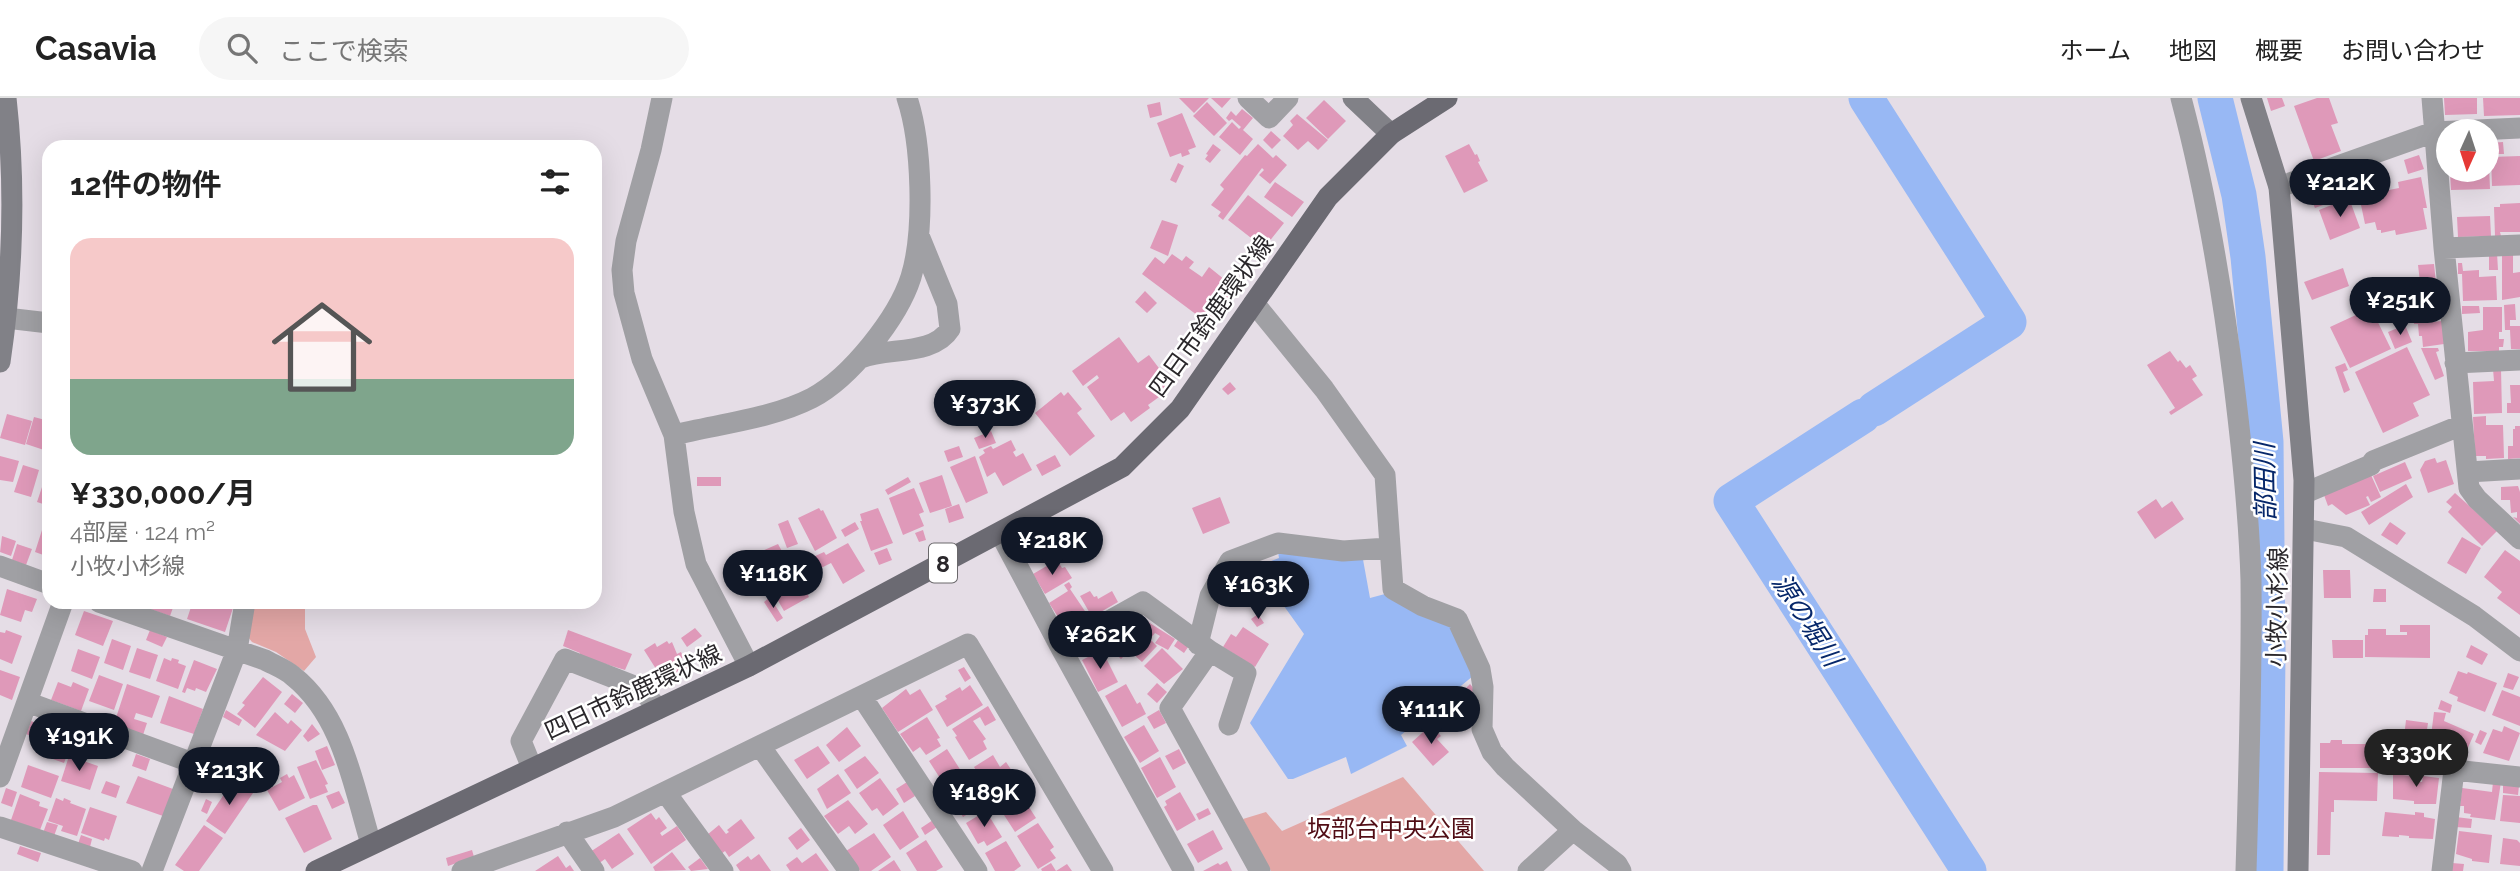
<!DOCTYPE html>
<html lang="ja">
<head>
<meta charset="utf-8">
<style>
  body { margin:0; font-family:Raleway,"Noto Sans JP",sans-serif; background:#f6f6f6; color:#222; height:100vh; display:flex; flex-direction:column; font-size:26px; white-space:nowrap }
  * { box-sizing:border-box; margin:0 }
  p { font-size:23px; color:#767676 }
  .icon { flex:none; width:38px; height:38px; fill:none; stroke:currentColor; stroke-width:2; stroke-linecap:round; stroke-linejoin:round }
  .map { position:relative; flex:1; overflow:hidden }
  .panel { position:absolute; left:42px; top:42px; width:560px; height:469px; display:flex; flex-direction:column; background:#fff; border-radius:21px; box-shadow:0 7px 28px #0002 }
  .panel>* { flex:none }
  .needle { width:46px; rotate:183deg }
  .fabs { position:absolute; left:2436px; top:21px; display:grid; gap:14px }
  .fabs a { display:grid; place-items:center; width:63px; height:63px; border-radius:50%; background:#fff; box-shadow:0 7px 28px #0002; font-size:35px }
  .price { position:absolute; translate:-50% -60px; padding:0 16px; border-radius:24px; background:#111827; color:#fff; font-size:23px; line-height:46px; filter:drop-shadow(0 2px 4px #0008) }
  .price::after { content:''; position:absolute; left:50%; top:42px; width:21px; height:16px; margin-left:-10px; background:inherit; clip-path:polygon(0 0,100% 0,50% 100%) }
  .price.current { background:#222; color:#fff }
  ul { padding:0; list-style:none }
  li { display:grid; align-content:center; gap:14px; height:371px; padding:0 28px }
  li span { display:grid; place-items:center; height:217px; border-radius:21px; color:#555 }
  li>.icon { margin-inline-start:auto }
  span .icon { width:126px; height:126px; fill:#fffc; stroke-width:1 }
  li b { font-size:30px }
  h2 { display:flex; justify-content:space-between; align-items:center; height:84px; padding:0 28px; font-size:30px }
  header { display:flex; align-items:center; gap:42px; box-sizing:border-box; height:98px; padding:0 35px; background:#fff; border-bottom:2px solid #e0e0e0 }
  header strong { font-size:33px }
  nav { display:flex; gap:38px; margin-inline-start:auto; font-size:24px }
  .search { width:490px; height:63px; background:#f6f6f6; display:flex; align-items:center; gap:18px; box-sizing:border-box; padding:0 24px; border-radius:38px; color:#767676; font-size:26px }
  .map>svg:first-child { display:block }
  .green { fill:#e3a7a6 }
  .water { fill:#98b8f4 }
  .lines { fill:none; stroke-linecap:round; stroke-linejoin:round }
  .river { stroke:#98b8f4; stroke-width:35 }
  .building { fill:#df99b9 }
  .street { stroke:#a0a0a4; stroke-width:21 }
  .secondary { stroke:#818187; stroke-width:21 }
  .primary { stroke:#6b6a72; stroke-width:21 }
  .labels { text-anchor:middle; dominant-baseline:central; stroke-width:5; stroke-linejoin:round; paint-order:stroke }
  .shield { fill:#fff; stroke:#6a686b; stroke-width:2 }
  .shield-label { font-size:23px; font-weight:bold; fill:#2a272b }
  .street-label { font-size:24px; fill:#2a272b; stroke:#fff }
  .park-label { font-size:24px; fill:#510d15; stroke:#fff }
  .water-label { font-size:26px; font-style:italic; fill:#06276a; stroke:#fff }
</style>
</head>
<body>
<header>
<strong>Casavia</strong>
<div class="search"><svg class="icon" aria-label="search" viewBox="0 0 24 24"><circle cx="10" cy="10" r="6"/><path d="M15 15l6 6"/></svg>ここで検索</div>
<nav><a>ホーム</a><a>地図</a><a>概要</a><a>お問い合わせ</a></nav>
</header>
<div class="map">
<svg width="2520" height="773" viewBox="0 0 2520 773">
  <rect width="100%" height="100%" fill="#e5dde6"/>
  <path class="green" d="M253,504H305V531L316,559L304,573L276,554L252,544L248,539Z
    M1403,679L1484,773H1271L1243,721L1266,714L1282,733Z"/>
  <path class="water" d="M1278,454L1362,456L1370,500L1385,496L1455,531L1473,578L1401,637L1407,648L1351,676L1346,659L1293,681H1288L1250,625L1304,536L1256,469L1279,460Z"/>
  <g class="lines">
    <path class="river" d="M1866,0L2009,224L1874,311
      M2215,0L2239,97L2248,159L2266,344L2268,553L2266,773
      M1863,318L1731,403L1969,773"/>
  </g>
  <path class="building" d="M1179,0H1209L1194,15Z
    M1211,0H1231L1222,10Z
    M2267,0H2282L2285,8L2271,13Z
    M2317,0H2329L2338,25L2331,27L2341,53L2314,63L2294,8Z
    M2444,0H2477V16L2445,17Z
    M2483,0H2520V17L2484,18Z
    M1324,2L1346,23L1328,41L1306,20Z
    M1160,4L1162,17L1150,20L1147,7Z
    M1207,4L1227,25L1214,38L1193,18Z
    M1242,11L1253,20L1243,32L1253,41L1240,57L1219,39L1232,24L1239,31L1241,29L1232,21L1229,23L1226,20L1231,13L1236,18Z
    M1182,15L1196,49L1188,52L1190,56L1182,59L1181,55L1170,59L1157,25Z
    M1297,16L1328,42L1318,52L1308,43L1298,52L1283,38L1293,27L1290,23Z
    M1271,33L1281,42L1272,51L1263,42Z
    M2503,44L2504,56H2490L2489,45Z
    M1213,46L1221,52L1210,65L1205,61L1208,57L1206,56Z
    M1258,46L1273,60L1276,57L1287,67L1270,86L1259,77L1264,72L1262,70L1223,122L1218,118L1221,114L1211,107L1224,91L1220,87L1245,57L1247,58Z
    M1469,46L1475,57L1477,56L1480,63L1478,64L1488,83L1464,95L1445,58Z
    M2419,57L2424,71L2408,76L2404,62Z
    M2520,58V87L2492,88L2491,59Z
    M1178,65L1184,68L1176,85L1170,82Z
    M2487,67H2489L2490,91L2451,92L2450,74H2454V72H2487Z
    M2421,79L2427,110H2423L2427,131L2396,137L2395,132L2381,135V132H2377L2375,124L2365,126L2357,88L2377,84L2379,94L2399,90L2398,84Z
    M1275,84L1304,104L1292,119L1264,99Z
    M2325,89L2331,104L2315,110L2309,96Z
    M1248,97L1284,125L1264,150L1228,122Z
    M2349,100L2360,130L2330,142L2319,112Z
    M2520,105V134H2500L2501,138H2495L2494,109H2500V106Z
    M2490,118L2491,138L2458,139L2457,119Z
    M1162,122L1178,127L1168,158L1150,150Z
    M2513,154V175L2520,174V199L2502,202V155Z
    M2489,155H2497L2498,172H2489Z
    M1172,156L1182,163L1186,158L1194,164L1189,170L1202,179L1209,169L1235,190L1209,226L1142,176L1155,159L1164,166Z
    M2458,165H2462L2463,173L2479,172V179L2496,178L2497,202L2463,203L2462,176H2458Z
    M2434,166L2439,214L2409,217L2406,185L2420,184L2418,167Z
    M2343,170L2349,188L2312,202L2304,184Z
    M1145,193L1157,205L1147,215L1135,204Z
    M2515,206L2516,222H2510V228H2520V251H2511L2510,232H2505L2504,207Z
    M2462,208H2479L2480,215L2462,216Z
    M2483,209H2502V234H2499V241H2504L2503,249H2499V253H2468V234L2483,232Z
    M2371,210L2391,251L2350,270L2330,229Z
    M2431,217L2432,224L2442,223L2444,246L2423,249L2422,238H2419L2418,226H2414L2413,219Z
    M2405,227L2412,244L2395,251L2388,234Z
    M1119,239L1138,265L1149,257L1171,286L1170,291L1148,307L1150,310L1131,324L1124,314L1111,323L1087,289L1099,280L1097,277L1083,288L1072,273Z
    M2407,249L2430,297L2413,305L2419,318L2383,335L2355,274Z
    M2421,250H2438L2439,253L2436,254L2444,278L2435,282Z
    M2170,253L2178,264L2180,262L2186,270L2190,267L2197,278L2192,281L2203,297L2171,317L2169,314L2175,310L2147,267Z
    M2345,265L2348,272L2343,274L2350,292L2344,295L2335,269Z
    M2493,271H2501L2502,315L2474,316L2473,284L2494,283Z
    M1230,284L1236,291L1228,297L1222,291Z
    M2510,287H2520V315H2507V305H2511Z
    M1061,294L1064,298L1068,294L1082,311L1077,315L1095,338L1070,358L1035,315Z
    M7,316L32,323L25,347L0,340Z
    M2486,318V327H2503L2504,360L2486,361V358H2475L2473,319Z
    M34,319L49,323L47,353L26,346Z
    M2515,328H2520V360L2508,361V348H2513V331H2515Z
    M991,333L996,345L979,351L974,340Z
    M1011,342L1016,352L1013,354L1016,359L1023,355L1032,372L1003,388L995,374L987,379L979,359L985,355L983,352L991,348L993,351Z
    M959,348L963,359L948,364L944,353Z
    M1055,357L1061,368L1042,378L1036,367Z
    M0,358L19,363L13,384L0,382Z
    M975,358L988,395L966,405L950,369Z
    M2435,360L2437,365L2446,362L2454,386L2428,395L2420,372L2425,363Z
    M2405,364L2412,380L2380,394L2373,378Z
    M23,367L39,372L31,399L14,394Z
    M942,377L952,408L930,415L919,385Z
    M2371,377L2381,399L2371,404L2368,398L2366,399L2370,407L2346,417L2332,406L2328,408L2324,397Z
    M697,379H721V388H697Z
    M908,379L911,384L888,397L885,392Z
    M43,386L49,388V408L37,404Z
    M2406,386L2413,399L2369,427L2361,414Z
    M2518,388L2520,394V426L2513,419L2517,420V414L2511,415L2510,402H2501V389Z
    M914,390L924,414L919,416L924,428L903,437L889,400Z
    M2455,395L2497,433L2482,448L2448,414L2452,409L2446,404Z
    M1220,399L1230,425L1203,436L1192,410Z
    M2156,401L2162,410L2172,403L2184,421L2155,441L2137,414Z
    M959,406L964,420L949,425L945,411Z
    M819,410L821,413L823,412L837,440L815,453L798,420Z
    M878,410L893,445L871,453L860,423H862L860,416Z
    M788,422L798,446L787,450L778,426Z
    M855,424L859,431L845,439L841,432Z
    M2390,424L2406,435L2397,447L2381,437Z
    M42,432L49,434V459L35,454Z
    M923,432L926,442L919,444L915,435Z
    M2,438L16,443L11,458L0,454Z
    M2462,439L2481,450L2466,476L2447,465Z
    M848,445L865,473L843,486L831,465L819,471L813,459L824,454L826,457Z
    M17,446L32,451L26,467L12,462Z
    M778,446L790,468L762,484L748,459Z
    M887,450L892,462L879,467L874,455Z
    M2505,452L2520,463V517L2497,500L2502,494L2484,479Z
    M1057,462L1062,470L1065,469L1072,480L1045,496L1033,476Z
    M802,469L806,476L788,485L785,478Z
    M2323,472H2350L2351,500H2324Z
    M805,477L812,489L806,493L809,499L784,513L773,494L786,486L788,489Z
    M1069,484L1072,489L1070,491L1091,522L1078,530L1071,519L1062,525L1049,505L1068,493L1064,487Z
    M7,491L37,501L32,514L25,512L21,524L0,517Z
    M2374,491H2386V504H2373Z
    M1090,493L1094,499L1097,498L1098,501L1112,493L1118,504L1092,519L1080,498Z
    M770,499L783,520L777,524L764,504Z
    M149,504H175L170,518L147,510Z
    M196,504H225L234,507L225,534L187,521L191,509L194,510Z
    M84,513L113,523L103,548L75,537Z
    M1258,516L1264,525L1257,529L1251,521Z
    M1145,522L1175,541L1168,552L1155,545L1160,538L1155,535L1151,540L1146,536L1150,531L1142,526Z
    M1129,525L1146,541L1148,539L1157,548L1142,564L1113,538Z
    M2400,527H2430V560L2365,559V537H2368V531H2386V537H2407V534H2400Z
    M1243,529L1269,546L1255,569L1223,549L1231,536L1236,539Z
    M695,530L702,538L687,549L681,540Z
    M6,532L22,538L12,566L0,561V534L5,535Z
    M150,532L167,539L162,549L146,542Z
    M568,532L632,556L625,572L579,558L580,555L563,548Z
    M1107,536L1127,555L1121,561L1101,542Z
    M112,541L131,548L123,572L104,565Z
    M1178,542L1188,549L1184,555L1174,548Z
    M2332,542H2363V560H2333Z
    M667,543L669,546L672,544L677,556L681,554L683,559L680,561L682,566L685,564L691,573L671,583L659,569L656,571L644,552L655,545L657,549Z
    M711,545L722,557L703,567L696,553Z
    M2471,547L2488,556L2482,567L2466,559Z
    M137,550L158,557L150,581L129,574Z
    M1162,550L1183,571L1164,586L1144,568Z
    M78,551L100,559L92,581L71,573Z
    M1102,552L1118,584L1098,594L1082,562Z
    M164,560L171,563L172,560L179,562L178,565L186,568L178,591L156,583Z
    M194,562L217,571L206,594L196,590L195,593L187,590L185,595L182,594Z
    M964,569L971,580L965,584L958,572Z
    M0,572L20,579L12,602L0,597Z
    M2458,573L2467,576L2468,574L2497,585L2485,614L2457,603L2458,599L2449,595Z
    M2508,575L2519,579L2513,592L2503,589Z
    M99,577L123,586L114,612L89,603Z
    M263,579L282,594L255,630L237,616L245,607L242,605Z
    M58,584L71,589L73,584L89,591L81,613L51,602Z
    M1157,585L1167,594L1157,605L1147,596Z
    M127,586L160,598L152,620L136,615L134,621L147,625L143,637L114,626Z
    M1126,586L1137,606L1140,604L1146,616L1122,629L1105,598Z
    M1470,586L1476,593L1466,602L1460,596Z
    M970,587L983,607L947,629L935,608L947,601L945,598L960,589L962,593Z
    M906,591L910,597L920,591L933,612L898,634L882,610Z
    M2502,592L2520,599V628L2492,617Z
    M292,596L303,605L295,615L284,606Z
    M169,598L203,611L194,636L160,625Z
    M2441,602L2452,607L2450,615L2438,611Z
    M988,608L996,622L985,628L980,619L973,623L986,641L983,643L987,651L969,662L955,639L957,638L952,631Z
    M226,612L242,622L239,628L223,619Z
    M1159,612L1166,625L1154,631L1147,619Z
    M275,614L288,626L291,622L302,632L285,653L256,637Z
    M2434,614L2446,615L2444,623L2474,636L2463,661L2430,646Z
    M927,619L940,640L937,641L941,648L926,657L920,649L913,654L900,636Z
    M2406,622L2428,625L2424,651L2403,648Z
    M31,623L41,627L36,640L26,636Z
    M312,626L320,636L308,644L303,638Z
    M1144,627L1159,653L1140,665L1124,639Z
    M1431,627L1441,638L1437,641L1449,654L1433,668L1412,644Z
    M2504,628L2520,635L2509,663L2483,655L2493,631L2502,634Z
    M847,629L861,648L839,664L826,647Z
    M45,631L73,641L64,665L36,655Z
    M2480,632L2487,635L2481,647L2475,644Z
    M79,635L85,637L81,650L74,647Z
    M2331,642H2342V646H2372V670H2320V645H2330Z
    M327,648L335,667L322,672L315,653Z
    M818,648L830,665L807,681L794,662Z
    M2395,650L2413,653L2411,670L2393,668Z
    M242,651L269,661L270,665L261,688L233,677Z
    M947,651L963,676L945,688L929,663Z
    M1179,651L1186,665L1173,672L1165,658Z
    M136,656L150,661L146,673L132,668Z
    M993,657L1000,669L1006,664L1012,673L1005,677L1009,685L991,696L974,669Z
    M69,658L98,668L90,692L61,683Z
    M865,658L879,675L857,691L844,672Z
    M1160,659L1176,689L1157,700L1141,670Z
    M316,662L328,686L325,687L328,694L310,701L297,669Z
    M28,667L59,678L51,700L21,689Z
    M2319,674L2378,675L2377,703L2334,702V714H2331L2330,757H2317Z
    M287,676L289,680L294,677L305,700L279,713L267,692L282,684L280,680Z
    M838,676L851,695L827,711L817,691Z
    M2393,676L2412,678V683L2422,684L2423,678L2439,680L2436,706H2414V703L2393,701Z
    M138,678L173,691L163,718L126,705Z
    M880,680L899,706L883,718L877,710L872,713L859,695Z
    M966,682L982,707L963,719L947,694Z
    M106,683L120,688L116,700L101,695Z
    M233,683L253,695L225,736L206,723Z
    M907,684L915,698L904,705L896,691Z
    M2493,684H2501L2495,722L2470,719L2471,716L2464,715V708H2460L2462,690L2492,694Z
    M1014,686L1036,720L1015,734L993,700Z
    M2503,687L2519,688L2518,697L2503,695Z
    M6,690L17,694L12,709L1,705Z
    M339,693L345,705L332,711L326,698Z
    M1180,694L1196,722L1177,733L1164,709L1167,707L1165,703Z
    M20,696L40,704L39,708L48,711L40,732L11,722Z
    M2503,697L2520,698V725L2500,723Z
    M56,700L63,703L64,700L71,703L70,705L86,711L77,738L61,733L63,728L48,723Z
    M206,701L212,704L207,716L201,713Z
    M848,702L868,726L855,736L849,728L838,736L824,718Z
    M313,707H317L332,741L304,755L285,720Z
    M90,709L117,718L109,742L105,740L104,743L81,735Z
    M1208,710L1211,716L1199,722L1196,716Z
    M903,713L919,739L900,752L883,727Z
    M986,713L1002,739L987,748L984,743L978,746L966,725Z
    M2385,714L2415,717V714L2424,715V719L2435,721L2433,741L2409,740V738L2399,737V739L2382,738Z
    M651,715L656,722L659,719L667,730L660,735L662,738L677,728L686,742L651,766L627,731Z
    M2456,719L2472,721L2471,730L2455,729Z
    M741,721L755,740L729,759L725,753L721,756L707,737L719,727L726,736L729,734L727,732Z
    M933,722L937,729L925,737L921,730Z
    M47,724L58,727L54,738L43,735Z
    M1038,725L1054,749L1050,752L1056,760L1038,771L1017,738Z
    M204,727L223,740L199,773H184L175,767Z
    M801,730L810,742L797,752L788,740Z
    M1213,732L1223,751L1198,765L1187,746Z
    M2459,733L2492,737L2489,765L2472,763V761L2456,756Z
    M619,735L634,756L612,771L605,761L598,766L590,754Z
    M874,735L891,759L871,773H860L846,753Z
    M81,737L92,741L90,749L78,746Z
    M2503,740L2517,742L2520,745V768L2500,766Z
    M926,742L943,769L936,773H917L906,755Z
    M1006,743L1021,768L1014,773H995L985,755Z
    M20,748L41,755L38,764L17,756Z
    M472,752L474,759L448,768L446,760Z
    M672,754L686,772L655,773L653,769Z
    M816,755L829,773H790L786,767L797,759L802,765Z
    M759,756L771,773H740L736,767L748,758L751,762Z
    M558,758L566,770L570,767L574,773H535Z
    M700,760L708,771L691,773L688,769Z
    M894,762L901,773H878Z
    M1227,763L1232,773H1203L1218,765L1220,767Z
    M1051,765L1056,773L1067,766L1072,773H1042L1041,771Z
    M2452,765L2464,766L2463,773H2451Z"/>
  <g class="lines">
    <path class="street" d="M662,0L651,52L626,143L622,172L624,195L642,261L674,337L684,414L696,466L749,568
      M1248,0L1269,20L1288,0
      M2181,0C2206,94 2222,190 2234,286C2242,351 2249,416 2251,482C2252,579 2249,676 2246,773
      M2432,0L2444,150L2469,390L2477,401L2520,441
      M2279,89L2434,34L2520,30
      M2444,150L2520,147
      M1254,205L1324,291L1385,377L1393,491L1423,508L1457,521L1480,571L1483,589L1482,631L1492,654L1505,669L1573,732L1617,766L1621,773
      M6,220L49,225
      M861,260C888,249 933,258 950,231L947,206L920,140
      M2455,265L2520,262
      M674,337C718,326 771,321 812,300C850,280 898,220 911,179C925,133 922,45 907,0
      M2468,374L2520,371
      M2305,395L2371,367L2373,363L2462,327
      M2305,431L2346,439L2474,518L2520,553
      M1000,435L1061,550L1184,773
      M0,468L49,486
      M99,504L265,562C274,567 285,571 293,578C343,618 353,687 371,746
      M1198,546L1210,498L1230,463L1278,445L1343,453L1388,450
      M1061,550L1143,504L1210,553L1170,610L1260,773
      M1210,553L1246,575L1229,627
      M862,599L977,773
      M27,604L193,665
      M760,648L849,773
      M532,670L521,643L565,561L637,589L643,593L658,611
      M0,679L63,504
      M666,695L723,773
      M0,729L132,773
      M567,734L594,773
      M152,773L237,552L245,504
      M462,773L614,719L968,546L1103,773
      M1528,773L1573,732
      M2442,773L2454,672L2520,679"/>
    <path class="secondary" d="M1353,0L1391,36
      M2251,0L2279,89L2304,382L2298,773
      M0,264C13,176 16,89 6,0"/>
    <path class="primary" d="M316,773L749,568L1122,369L1180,311L1328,99L1391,36L1447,0"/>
  </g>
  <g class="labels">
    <rect class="shield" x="929" y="445.5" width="28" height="39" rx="5"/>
    <g class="shield-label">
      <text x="943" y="465">8</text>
    </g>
    <g class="street-label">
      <text transform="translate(1211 218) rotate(-54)">四日市鈴鹿環状線</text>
      <text transform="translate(2277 509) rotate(-89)">小牧小杉線</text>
      <text transform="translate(633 594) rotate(-25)">四日市鈴鹿環状線</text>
    </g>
    <g class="park-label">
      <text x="1391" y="730">坂部台中央公園</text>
    </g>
    <g class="water-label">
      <text transform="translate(2265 384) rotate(-91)">部田川</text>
      <text transform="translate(1807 522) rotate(57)">源の堀川</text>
    </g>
  </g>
</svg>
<div class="fabs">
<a><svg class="needle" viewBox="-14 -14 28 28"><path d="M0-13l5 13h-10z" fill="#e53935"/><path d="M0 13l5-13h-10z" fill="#767676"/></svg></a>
</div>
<b class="price" style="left:2340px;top:121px">¥212K</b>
<b class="price" style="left:2400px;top:239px">¥251K</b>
<b class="price" style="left:985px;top:342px">¥373K</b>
<b class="price" style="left:1052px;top:479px">¥218K</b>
<b class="price" style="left:773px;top:512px">¥118K</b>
<b class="price" style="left:1258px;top:523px">¥163K</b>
<b class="price" style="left:1100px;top:573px">¥262K</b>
<b class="price" style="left:1431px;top:648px">¥111K</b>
<b class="price" style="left:79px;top:675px">¥191K</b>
<b class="price current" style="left:2416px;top:691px">¥330K</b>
<b class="price" style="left:229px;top:709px">¥213K</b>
<b class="price" style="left:984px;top:731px">¥189K</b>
<section class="panel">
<h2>12件の物件<svg class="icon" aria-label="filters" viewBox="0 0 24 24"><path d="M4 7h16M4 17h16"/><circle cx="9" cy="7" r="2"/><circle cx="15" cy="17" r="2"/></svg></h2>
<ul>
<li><span style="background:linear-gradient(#f6c9c9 65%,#7fa58c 0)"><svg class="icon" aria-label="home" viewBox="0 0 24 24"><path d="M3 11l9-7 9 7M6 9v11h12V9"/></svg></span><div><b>¥330,000/月</b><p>4部屋 · 124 m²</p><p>小牧小杉線</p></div></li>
</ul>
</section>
</div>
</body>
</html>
